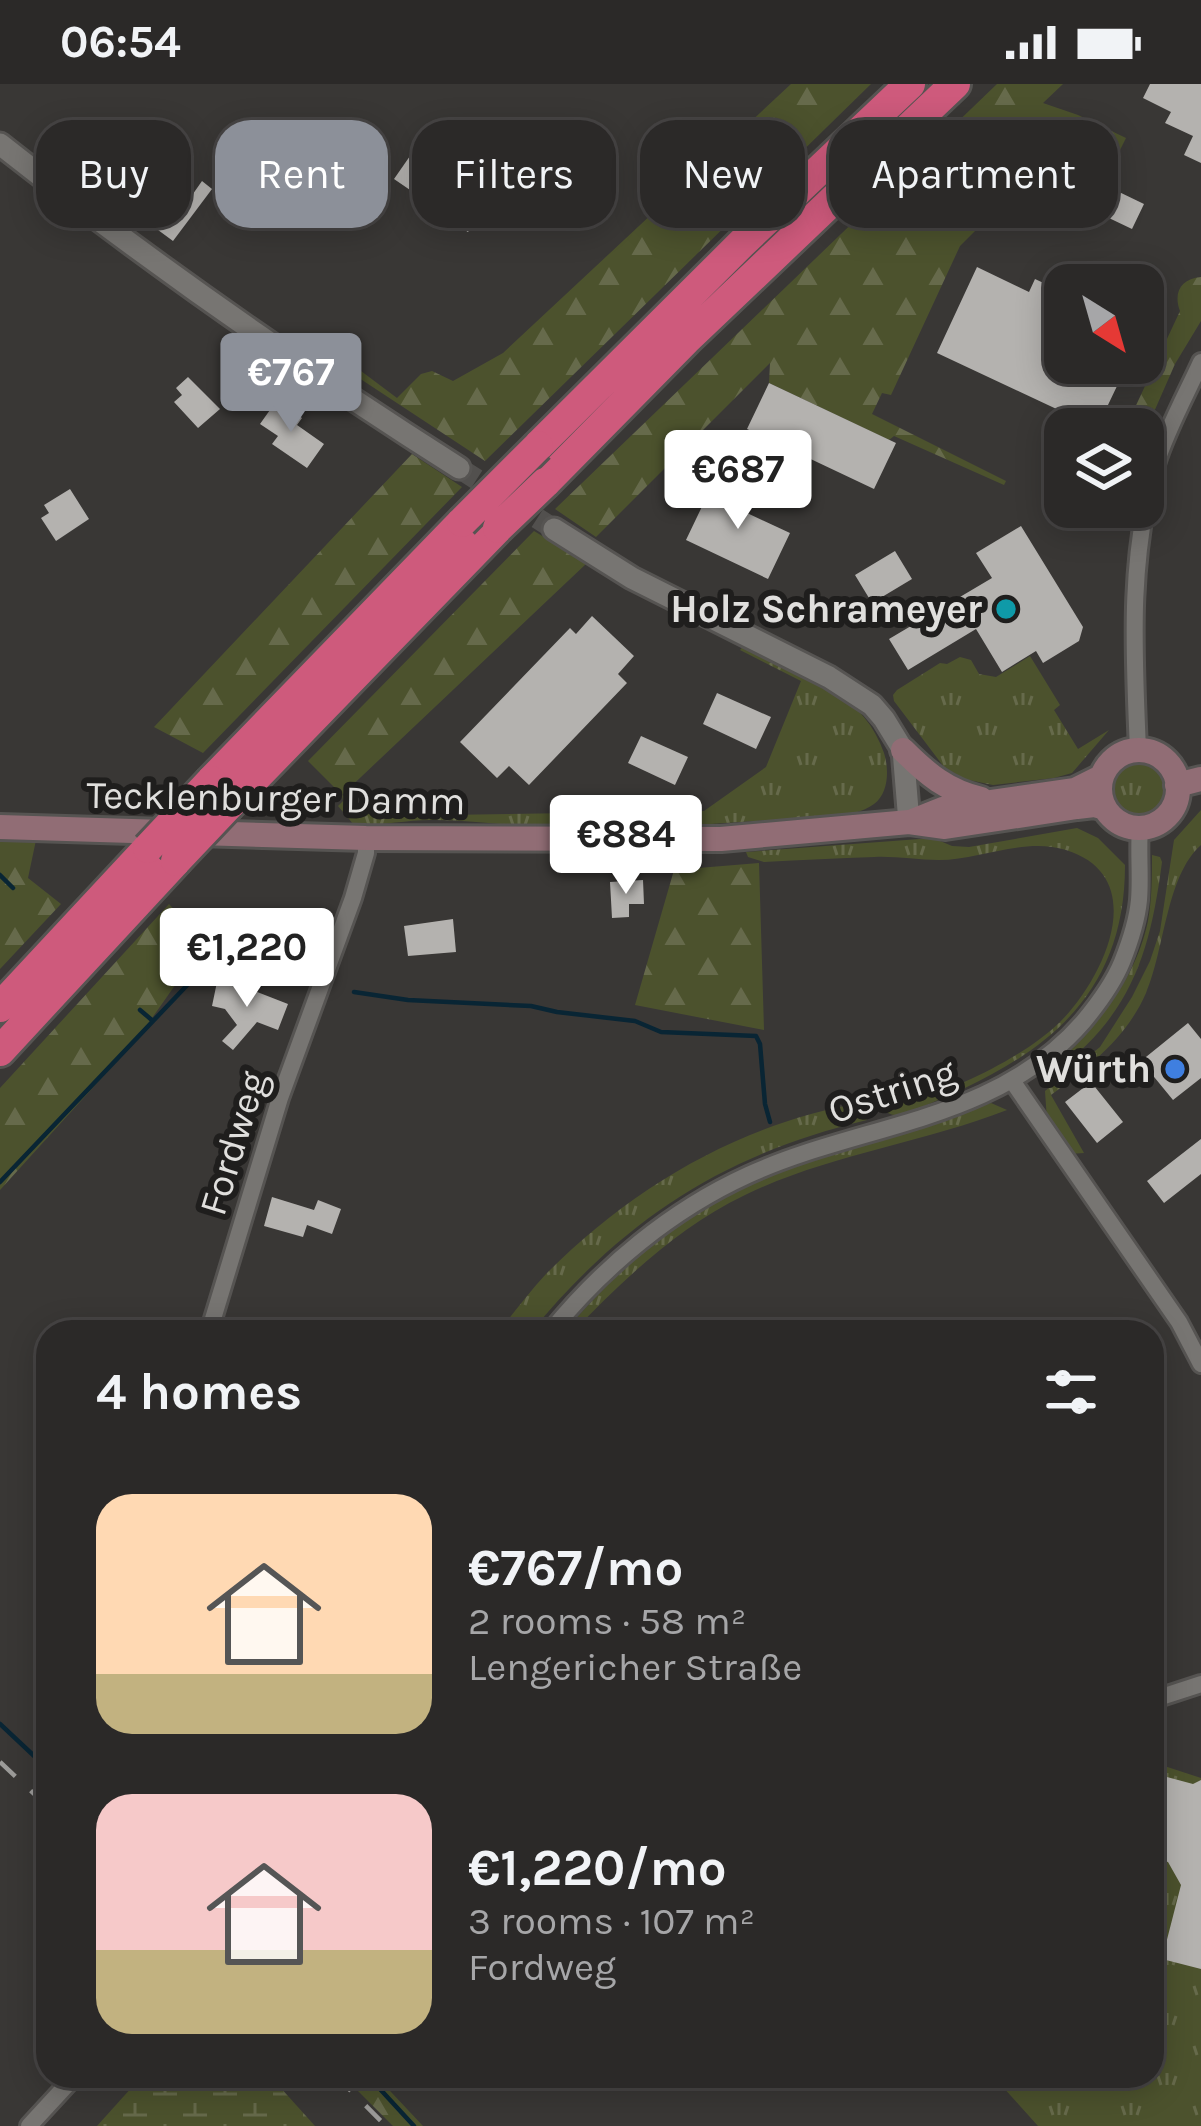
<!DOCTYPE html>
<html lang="en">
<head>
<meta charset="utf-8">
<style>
  body { margin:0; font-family:Karla,sans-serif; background:#373534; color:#f1f3f6; height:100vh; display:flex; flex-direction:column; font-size:45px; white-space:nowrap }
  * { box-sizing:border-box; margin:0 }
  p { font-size:39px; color:#a6a6a8 }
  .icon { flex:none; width:66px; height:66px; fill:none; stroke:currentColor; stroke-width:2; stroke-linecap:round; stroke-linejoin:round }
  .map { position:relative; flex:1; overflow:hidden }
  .panel { position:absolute; left:36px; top:1236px; width:1128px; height:768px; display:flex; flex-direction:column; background:#2b2928; border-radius:36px; box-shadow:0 6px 30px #0003,0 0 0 3px #474545 }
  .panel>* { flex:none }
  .banner { position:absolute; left:36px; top:36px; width:1131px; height:108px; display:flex; gap:24px }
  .needle { width:78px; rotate:143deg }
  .tools { position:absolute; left:1044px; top:180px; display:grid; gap:24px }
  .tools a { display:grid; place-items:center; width:120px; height:120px; border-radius:24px; background:#2b2928; box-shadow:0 6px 30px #0003,0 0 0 3px #474545; font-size:60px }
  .price { position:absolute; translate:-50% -102px; padding:0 27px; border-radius:12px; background:#fff; color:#222; font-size:39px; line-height:78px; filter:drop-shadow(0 3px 6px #0008) }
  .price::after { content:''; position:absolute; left:50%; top:72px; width:36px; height:27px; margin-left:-18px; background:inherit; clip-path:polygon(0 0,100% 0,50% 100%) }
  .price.selected { background:#8c9099; color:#fff }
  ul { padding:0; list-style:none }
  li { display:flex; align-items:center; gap:36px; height:300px; padding:0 60px }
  li span { display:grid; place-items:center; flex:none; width:336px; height:240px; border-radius:36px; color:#555 }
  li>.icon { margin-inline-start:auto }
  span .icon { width:144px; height:144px; fill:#fffc; stroke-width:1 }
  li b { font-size:51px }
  h2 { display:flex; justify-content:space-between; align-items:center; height:144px; padding:0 60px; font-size:51px }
  .pill { padding:0 42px; border-radius:36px; background:#2b2928; box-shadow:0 6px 30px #0003,0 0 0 3px #474545; font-size:42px; line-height:108px }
  .pill.selected { background:#8c9099; color:#fff }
  .status { display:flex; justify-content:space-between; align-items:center; height:84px; padding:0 60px; background:#2b2928; direction:ltr }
  .status svg { height:33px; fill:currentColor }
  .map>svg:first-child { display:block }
  .grass { fill:url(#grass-tufts) }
  .forest { fill:url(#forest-firs) }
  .wetland { fill:url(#wetland-marsh) }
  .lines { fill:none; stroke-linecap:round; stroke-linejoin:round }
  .stream { stroke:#092534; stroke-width:4.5 }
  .building { fill:#b4b2af }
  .tertiary-tunnel { stroke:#52504e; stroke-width:21; stroke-dasharray:21 10; stroke-linecap:butt }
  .minor-casing { stroke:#565452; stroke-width:22 }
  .tertiary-casing { stroke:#565452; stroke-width:27 }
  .secondary-casing { stroke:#565452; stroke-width:30 }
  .motorway-casing { stroke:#565452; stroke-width:36 }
  .minor { stroke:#777572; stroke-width:16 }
  .tertiary { stroke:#777572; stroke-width:21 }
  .secondary { stroke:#916d75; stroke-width:24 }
  .motorway { stroke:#ce5a7c; stroke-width:30 }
  .rail { stroke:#9c9b99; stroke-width:4.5; stroke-dasharray:21 21; stroke-linecap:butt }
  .motorway-bridge-casing { stroke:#565452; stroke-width:36; stroke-linecap:butt }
  .motorway-bridge { stroke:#ce5a7c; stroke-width:30 }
  .culture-dot { fill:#0f9aa8; stroke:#1f1e1d; stroke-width:4.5 }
  .shop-dot { fill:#3f7fe0; stroke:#1f1e1d; stroke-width:4.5 }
  .labels { text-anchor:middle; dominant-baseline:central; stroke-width:12; stroke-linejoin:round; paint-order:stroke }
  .poi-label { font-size:39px; font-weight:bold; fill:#e0dfdd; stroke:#1f1e1d; text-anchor:end }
  .street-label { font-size:39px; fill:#e0dfdd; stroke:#1f1e1d }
</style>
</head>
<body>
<div class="status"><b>06:54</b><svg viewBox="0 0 49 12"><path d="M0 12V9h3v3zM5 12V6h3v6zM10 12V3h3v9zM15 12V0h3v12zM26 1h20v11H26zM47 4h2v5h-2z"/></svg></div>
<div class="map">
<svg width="1201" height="2042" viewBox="0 0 1201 2042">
  <defs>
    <pattern id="grass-tufts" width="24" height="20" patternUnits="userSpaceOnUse" patternTransform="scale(3)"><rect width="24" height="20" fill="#4c522d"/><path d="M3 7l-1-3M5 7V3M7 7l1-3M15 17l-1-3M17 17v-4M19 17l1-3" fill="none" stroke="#666a4b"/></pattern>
    <pattern id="forest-firs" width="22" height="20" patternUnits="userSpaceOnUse" patternTransform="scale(3)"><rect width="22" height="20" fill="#4c522d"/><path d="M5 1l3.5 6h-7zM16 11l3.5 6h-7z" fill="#666a4b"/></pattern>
    <pattern id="wetland-marsh" width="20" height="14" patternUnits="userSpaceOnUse" patternTransform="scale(3)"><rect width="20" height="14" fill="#4c522d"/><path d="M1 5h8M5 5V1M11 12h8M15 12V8" fill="none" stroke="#666a4b"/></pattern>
  </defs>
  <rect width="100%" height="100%" fill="#393735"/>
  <path class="grass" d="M744,561C799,586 863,607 884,669C889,685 889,709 874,720C852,736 811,733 785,735C708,741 632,745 555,744C515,743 476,736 436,736C408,735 383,742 354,741L338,722L343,717L342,711L380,732L704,727L766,683L801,597L740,566Z
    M1030,572L1060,621L1054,626L1078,665L1109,646L1072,689L1054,694L993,701L964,695L944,683L894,617L893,611L897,606L940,579L947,580L960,573L971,576L979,590L996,593Z
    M1111 704a27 27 0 1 1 54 0a27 27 0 1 1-54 0Z
    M1201,726V761C1166,792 1165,865 1146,909C1127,953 1089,983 1051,1011L1084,1069L1069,1070L1047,1036L1045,1007L1100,963L1132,913L1150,877L1160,847L1174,756Z
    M1077,744L1098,754L1125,781C1125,927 1025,982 905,1030C892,1033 887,1030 878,1020L879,1013C891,1016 903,1017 915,1015C958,1006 1029,969 1060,938C1104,894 1152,793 1066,766C1024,753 980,776 939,776C917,776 896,772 874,773C838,774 801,776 764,778L748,773L746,768L933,754L952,762L969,763Z
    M1152,771L1160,773L1162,778C1150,870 1131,931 1054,989L1051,984C1095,947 1136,895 1148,837C1152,815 1152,793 1152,771Z
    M860,1019L867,1036C724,1070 624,1135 531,1248H498C514,1229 529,1208 546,1190C631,1104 739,1040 860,1019Z
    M991,1019L1007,1026C922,1059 827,1071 745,1111C677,1144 624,1195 573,1248H564C606,1199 654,1153 711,1120C762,1090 820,1075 876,1058C915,1046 953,1033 991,1019Z
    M1152,1678L1201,1694V2042H1038L993,1992H1152Z"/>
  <path class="forest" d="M791,0H871L485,377L315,265L317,254L397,314L421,290L432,287L453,297L503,269Z
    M997,0H1063L1043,19L1078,31L1126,54L1103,100L1048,74L960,162L891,311L882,309L872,330L1006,397L1004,401L894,352L889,356L769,299L770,279L596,453L555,425Z
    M1201,193V237L1175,280L1143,353V345H1125L1180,227C1173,208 1181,195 1201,193Z
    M412,370L462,403L203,669L154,643Z
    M534,447L587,479L342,711L308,677Z
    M36,756L28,794L61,820L0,885V757Z
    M759,779L764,946L635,921L674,786Z
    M169,820L204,860L138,954L0,1106V1004Z
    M343,1992H376L423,2042H393Z"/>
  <path class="wetland" d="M142,1992H270L315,2042H97Z"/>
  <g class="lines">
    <path class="stream" d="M0,791L13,804
      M354,908L408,916L531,922L557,928L635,937L661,948L756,952L760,960L765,1020L770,1038
      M140,926L153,937
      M0,1098L193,895C206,884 223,866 242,864C251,863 260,867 270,867C285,867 294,865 308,870
      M0,1640L48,1685
      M1152,1865L1156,1866
      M368,1992L414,2042"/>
  </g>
  <path class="building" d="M1150,0H1201V79L1184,71L1193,52L1165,39L1171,28L1143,14Z
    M453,34L477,50L481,45L500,59L488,76L463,59L445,85L468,101L473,94L494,109L468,148L444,134L446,132L429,119L394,95L410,72L416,76L436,47L442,52Z
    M1088,93L1144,120L1132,145L1090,125L1095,113L1081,107Z
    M202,97L212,105L173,157L139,132L157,109L181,127Z
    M977,183L1029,208L1035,195L1065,209V279H1128L1097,344L937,269Z
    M188,293L220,325L198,344L174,318L182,311L176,304Z
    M769,299L896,359L874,405L747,345Z
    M277,316L302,334L297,341L324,360L307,384L272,360L278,352L260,340Z
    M729,397L756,410L747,429L790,449L768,495L686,456L708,410L720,416Z
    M70,405L89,435L56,457L41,434L49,429L44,421Z
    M1021,442L1083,543L1079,557L1043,579L1036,567L1002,588L976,545L908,586L889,555L992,494L976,469Z
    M895,467L912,495L872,519L855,491Z
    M592,532L634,572L618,590L627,599L529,701L509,682L497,694L460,658L570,544L576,550Z
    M717,609L771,633L756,665L703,640Z
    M641,652L688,673L675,701L628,679Z
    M643,796L644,820H629V833L612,834L610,798Z
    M453,835L456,868L408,872L404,842Z
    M217,898L247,904L288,920L278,946L257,938L233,966L222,957L237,941L225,925L212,922Z
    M1188,939L1201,955V994L1173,1016L1141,977Z
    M1091,998L1123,1038L1097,1059L1065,1018Z
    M1201,1055V1090L1164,1119L1147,1097Z
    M272,1113L314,1126L318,1116L341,1125L332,1150L307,1141L303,1153L264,1142Z
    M1152,1689L1193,1700L1201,1696V1885L1162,1875L1181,1801L1168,1778L1152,1773Z"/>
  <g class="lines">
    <path class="tertiary-tunnel" d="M459,384L554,445"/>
    <g class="minor-casing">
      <path id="minor" d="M1138,666C1134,570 1128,473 1156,380C1167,345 1186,311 1201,278
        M1013,998L1179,1238L1201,1280
        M209,1248L280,1014L353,814L366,769V754
        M550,1248C603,1183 671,1126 748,1091C861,1039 995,1039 1083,938C1098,920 1113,900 1122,878C1130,858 1137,837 1139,816C1141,792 1138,768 1140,744
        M1152,1616L1201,1600
        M29,2042L75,1992"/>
    </g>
    <g class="tertiary-casing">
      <path id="tertiary" d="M0,60C148,177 300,283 459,384
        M554,445L632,494L829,593L872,621L884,635L903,666L909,738"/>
    </g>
    <g class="secondary-casing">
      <path id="secondary" d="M903,666C927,690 947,707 981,715
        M1100 705a39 39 0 1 1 78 0a39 39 0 1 1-78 0Z
        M1177,701L1201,695
        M913,737L943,725L1075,706L1101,693
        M0,743L366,754L721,755L909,738L945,743L1077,723L1094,721L1105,724"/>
    </g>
    <g class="motorway-casing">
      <path id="motorway" d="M538,362L741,160L910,0
        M545,399L686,256L955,0
        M211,697L462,438
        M229,721L498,444
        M0,923L148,764
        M0,967L176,777"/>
    </g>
    <use href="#minor" class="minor"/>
    <use href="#tertiary" class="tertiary"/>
    <use href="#secondary" class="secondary"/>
    <use href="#motorway" class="motorway"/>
    <path class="rail" d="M0,1678L48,1723
      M336,1992L386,2042"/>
    <g class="motorway-bridge-casing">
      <path id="motorway-bridge" d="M462,438L538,362
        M498,444L545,399
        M148,764L211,697
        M176,777L229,721"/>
    </g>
    <use href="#motorway-bridge" class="motorway-bridge"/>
  </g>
  <circle class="culture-dot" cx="1006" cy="525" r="12"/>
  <circle class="shop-dot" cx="1175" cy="985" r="12"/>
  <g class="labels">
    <g class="poi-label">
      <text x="982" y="525">Holz Schrameyer</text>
      <text x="1151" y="985">Würth</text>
    </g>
    <g class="street-label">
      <text transform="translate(276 714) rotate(1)">Tecklenburger Damm</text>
      <text transform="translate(892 1007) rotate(-18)">Ostring</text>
      <text transform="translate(233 1059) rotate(-73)">Fordweg</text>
    </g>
  </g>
</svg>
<div class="tools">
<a><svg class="needle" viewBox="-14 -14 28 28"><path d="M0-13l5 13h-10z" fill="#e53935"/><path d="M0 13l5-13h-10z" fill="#a6a6a8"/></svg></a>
<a><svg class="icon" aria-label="layers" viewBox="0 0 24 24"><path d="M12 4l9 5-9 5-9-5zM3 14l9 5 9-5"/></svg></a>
</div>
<b class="price selected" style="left:291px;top:351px">€767</b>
<b class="price" style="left:738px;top:448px">€687</b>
<b class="price" style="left:626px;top:813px">€884</b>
<b class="price" style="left:247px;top:926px">€1,220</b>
<div class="banner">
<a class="pill">Buy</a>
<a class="pill selected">Rent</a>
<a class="pill">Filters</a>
<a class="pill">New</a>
<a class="pill">Apartment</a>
</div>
<section class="panel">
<h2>4 homes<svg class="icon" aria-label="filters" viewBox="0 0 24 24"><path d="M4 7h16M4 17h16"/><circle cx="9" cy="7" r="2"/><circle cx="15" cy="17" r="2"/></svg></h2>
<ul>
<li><span style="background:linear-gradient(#ffd9b3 75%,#c2b280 0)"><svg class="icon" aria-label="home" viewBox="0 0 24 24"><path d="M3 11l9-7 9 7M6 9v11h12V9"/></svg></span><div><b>€767/mo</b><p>2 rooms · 58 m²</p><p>Lengericher Straße</p></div></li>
<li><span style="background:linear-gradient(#f6c9c9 65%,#c2b280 0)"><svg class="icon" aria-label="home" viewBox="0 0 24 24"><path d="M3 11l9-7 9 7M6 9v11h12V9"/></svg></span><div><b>€1,220/mo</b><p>3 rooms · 107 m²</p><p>Fordweg</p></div></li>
</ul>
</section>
</div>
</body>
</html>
